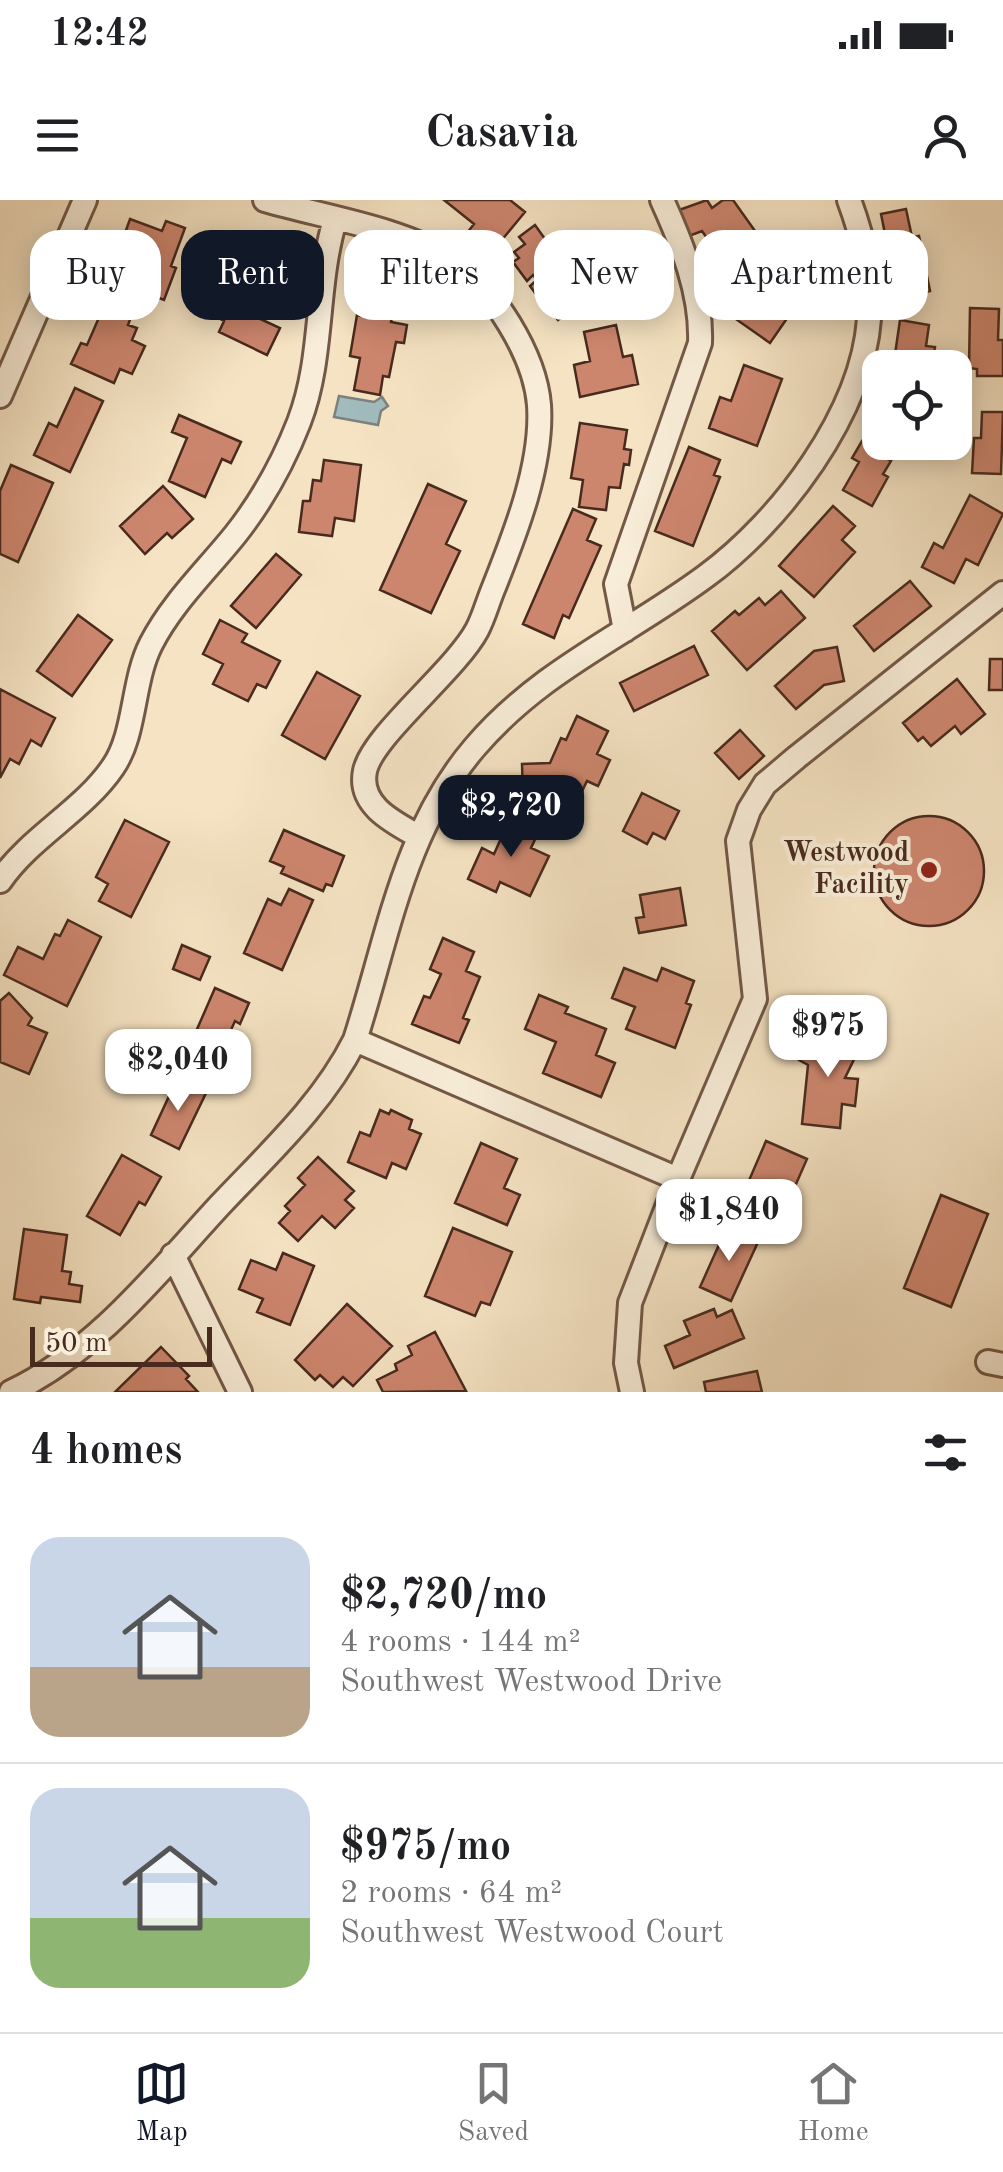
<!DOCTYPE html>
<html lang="en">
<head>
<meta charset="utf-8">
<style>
  body { margin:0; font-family:"Old Standard TT",serif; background:#f2f2f2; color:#202124; height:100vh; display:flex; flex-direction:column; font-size:38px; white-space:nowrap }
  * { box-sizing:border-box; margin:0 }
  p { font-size:32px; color:#757577 }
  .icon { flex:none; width:55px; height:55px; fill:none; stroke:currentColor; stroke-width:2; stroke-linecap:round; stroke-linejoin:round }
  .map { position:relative; height:1192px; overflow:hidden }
  .panel { display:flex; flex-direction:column; background:#fff; flex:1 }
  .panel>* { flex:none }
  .top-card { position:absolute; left:30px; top:30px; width:945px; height:90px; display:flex; gap:20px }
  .controls { position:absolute; left:862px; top:150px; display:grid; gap:20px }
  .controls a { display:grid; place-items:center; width:110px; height:110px; border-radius:20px; background:#fff; box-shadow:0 5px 25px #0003; font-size:50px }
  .scale { position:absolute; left:30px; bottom:25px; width:182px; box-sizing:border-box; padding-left:10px; border:5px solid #482a1e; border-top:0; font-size:28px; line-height:35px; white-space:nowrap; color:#482a1e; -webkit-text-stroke:8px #f8edd8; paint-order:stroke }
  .price { position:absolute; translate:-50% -85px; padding:0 22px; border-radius:20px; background:#fff; color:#222; font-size:32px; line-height:65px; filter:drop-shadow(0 2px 5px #0008) }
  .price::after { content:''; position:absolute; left:50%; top:60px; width:30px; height:22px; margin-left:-15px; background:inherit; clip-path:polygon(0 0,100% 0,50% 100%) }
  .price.selected { background:#111827; color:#fff }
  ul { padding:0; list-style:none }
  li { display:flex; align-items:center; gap:30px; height:250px; padding:0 30px }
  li+li { border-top:2px solid #e0e0e0 }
  li span { display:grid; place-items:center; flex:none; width:280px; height:200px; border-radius:30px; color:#555 }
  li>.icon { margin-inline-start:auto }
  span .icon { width:120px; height:120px; fill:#fffc; stroke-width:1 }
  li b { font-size:42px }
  h2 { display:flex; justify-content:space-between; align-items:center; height:120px; padding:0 30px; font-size:42px }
  .pill { padding:0 35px; border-radius:30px; background:#fff; box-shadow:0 5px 25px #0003; font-size:35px; line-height:90px }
  .pill.selected { background:#111827; color:#fff }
  .status { display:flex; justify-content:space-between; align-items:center; height:70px; padding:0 50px; background:#fff; direction:ltr }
  .status svg { height:28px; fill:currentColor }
  header { display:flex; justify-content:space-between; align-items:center; height:130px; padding:0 30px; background:#fff; font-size:45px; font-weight:600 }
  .tabs { display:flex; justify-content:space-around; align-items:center; height:140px; border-top:2px solid #e0e0e0; background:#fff; font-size:28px; color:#757577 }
  .tabs a { display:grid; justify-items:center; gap:5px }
  .tabs .selected { color:#111827 }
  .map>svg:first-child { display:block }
  .water { fill:#a1bbbe; stroke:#7d817e; stroke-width:2.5 }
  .building { fill:#cd866e; stroke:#482a1e; stroke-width:2.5 }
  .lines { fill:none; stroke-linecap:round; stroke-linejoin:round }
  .street-casing { stroke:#735847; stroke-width:28 }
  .street { stroke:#f8edd8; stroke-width:22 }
  .poi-dot { fill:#8f2418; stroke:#f8edd8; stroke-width:4 }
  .labels { text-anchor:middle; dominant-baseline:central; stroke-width:8; stroke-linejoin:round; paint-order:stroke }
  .poi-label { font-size:28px; font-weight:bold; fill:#482a1e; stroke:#f8edd8; text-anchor:end }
</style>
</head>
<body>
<div class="status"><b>12:42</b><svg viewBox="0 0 49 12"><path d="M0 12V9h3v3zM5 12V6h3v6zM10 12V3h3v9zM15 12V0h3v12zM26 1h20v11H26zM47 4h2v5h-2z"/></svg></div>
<header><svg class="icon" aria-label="menu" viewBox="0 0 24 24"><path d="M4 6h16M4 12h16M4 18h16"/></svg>Casavia<svg class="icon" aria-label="person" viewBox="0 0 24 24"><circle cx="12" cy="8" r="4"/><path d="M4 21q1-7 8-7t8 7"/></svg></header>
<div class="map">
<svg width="1003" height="1192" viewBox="0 0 1003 1192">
  <rect width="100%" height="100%" fill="#f5e3c3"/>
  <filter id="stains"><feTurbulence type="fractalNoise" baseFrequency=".002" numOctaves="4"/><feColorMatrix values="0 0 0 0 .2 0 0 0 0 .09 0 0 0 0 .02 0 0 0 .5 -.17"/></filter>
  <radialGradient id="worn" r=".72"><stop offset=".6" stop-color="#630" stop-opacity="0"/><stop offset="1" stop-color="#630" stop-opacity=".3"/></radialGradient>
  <path class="water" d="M339,196L374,202L382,197L388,206L381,211L378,225L334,217Z"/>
  <path class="building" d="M444,0H510L525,12L491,53L467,33L474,24Z
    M707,0L712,8L723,0H733L770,52L753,64L744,52L726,65L702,31L689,36L679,10Z
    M906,9L912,37L919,36L930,91L898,98L881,14Z
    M130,19L162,31L166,21L185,28L171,66L176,68L164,100L124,85L126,80L99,70L110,43L120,47Z
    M535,25L550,46L562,36L578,57L567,65L587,92L576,100L580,104L558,120L544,100L549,96L546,92L538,97L530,86L537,80L533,75L527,81L513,62L519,58L514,52L525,44L519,37Z
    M247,48L279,64L254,116L280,128L267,155L219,132L224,121L212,115L218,104L194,92L203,72L230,85Z
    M769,70L789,83L775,104L790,114L770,143L723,110L738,88L751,97Z
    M373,77L399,82L391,122L407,125L404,143L396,142L389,177L383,176L380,195L354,190L360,158L350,156L357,115L365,117Z
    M108,97L134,109L128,125L137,128L132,140L145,146L132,174L120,169L114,183L71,164L81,143L87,145Z
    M970,108L999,109L998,140H1003V176H977V169L969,168Z
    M900,120L929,125L926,146L935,147L932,168H893Z
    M616,125L623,157L632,155L638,184L580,197L574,165L590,161L584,132Z
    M744,165L782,179L757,246L709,228L720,197L731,201Z
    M75,188L103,201L70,272L34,255L49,223L57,227Z
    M982,212H1003L1001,274L972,273L974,238H981Z
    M179,215L241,242L231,263L222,259L205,297L169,281L187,238L172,232Z
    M580,223L627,230L624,249L631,250L629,265L624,264L620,288L609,287L606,310L579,307L583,280L571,278Z
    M879,223L880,242H890L882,256L891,261L883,274L888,277L872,306L843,290L859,262L852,258L862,241L867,244Z
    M689,247L720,260L714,275L720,277L693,346L655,331Z
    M324,260L361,265L354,321L335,318L332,336L299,332L303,301H310L313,280L321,281Z
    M11,265L53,283L18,362L0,354V291Z
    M428,284L466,301L446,344L460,351L431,413L380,390Z
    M163,286L193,319L172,338L167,333L145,354L120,326Z
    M970,295L1003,314L978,365L966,359L954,383L922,367L934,343L943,348Z
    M833,306L855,326L842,340L855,352L814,397L779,366Z
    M573,309L596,319L587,340L601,346L569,418L563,415L554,438L523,424Z
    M276,354L301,375L256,428L231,406Z
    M910,381L931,406L874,451L854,426Z
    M781,391L805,418L747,470L712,431L735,411L739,415L759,398L765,405Z
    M78,415L112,440L72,496L37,471Z
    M220,420L247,434L242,442L280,461L266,488L257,484L248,501L213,484L223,464L203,454Z
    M694,446L708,475L634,511L620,483Z
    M837,447L844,481L824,485L796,509L775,486L814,451Z
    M990,459H1003V490H989Z
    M317,472L360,496L325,559L282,535Z
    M957,479L985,514L961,534L955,526L931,546L923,537L918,541L903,523Z
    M0,489L55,518L41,546L31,540L19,564L10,559L0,578Z
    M577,516L608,531L597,554L610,560L598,586L587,581L568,620L537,605L542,594L523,595L522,564L550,563L561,538L566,540Z
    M740,530L764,556L739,579L715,553Z
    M642,593L679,611L665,639L653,633L647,644L623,631Z
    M511,616L540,629L531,648L549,656L530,696L500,682L496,692L468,679L482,648L494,654Z
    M874 671a55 55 0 1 1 110 0a55 55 0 1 1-110 0Z
    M125,620L169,642L131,717L99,701L108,684L96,677Z
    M284,630L344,656L332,686L326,684L323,691L281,673L284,667L270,661Z
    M680,688L686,725L639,733L636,718L644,717L640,695Z
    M289,689L313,700L282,770L244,753L268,699L281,705Z
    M68,720L101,737L67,806L4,775L18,747L43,759L55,734L60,736Z
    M443,738L474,752L466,771L480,777L463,818L469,820L459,843L412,824L424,796L430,798L441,774L430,769Z
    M182,745L210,757L200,780L173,769Z
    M624,768L657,781L662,768L694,781L686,803L691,805L675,848L626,829L635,807L612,798Z
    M215,788L249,803L240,824L235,821L226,841L235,845L221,876L184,859Z
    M9,793L32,818L28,825L47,833L29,874L0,862V801Z
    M539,795L568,807L565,813L606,829L596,855L615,863L601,897L543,873L556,842L525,829Z
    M813,828L859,849L845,878L858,879L855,906L842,904L840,928L802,924L808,865L799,860Z
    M177,879L206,893L179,949L151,935Z
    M380,910L389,914L391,910L412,920L409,929L421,934L406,969L392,963L386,978L348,962L360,932L370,936Z
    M766,941L807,959L782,1016L741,999Z
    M481,943L517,959L504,988L520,995L507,1025L455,1003Z
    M122,955L161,977L145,1005L139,1002L120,1035L87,1016Z
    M318,957L354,991L345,1000L354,1008L335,1028L322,1016L298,1041L279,1023L290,1011L285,1006L305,985L298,978Z
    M941,995L988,1014L951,1107L904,1088Z
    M727,1027L758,1042L731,1101L700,1087Z
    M453,1028L512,1052L490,1105L481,1102L475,1116L425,1096Z
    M24,1029L67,1035L62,1071L71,1072L69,1084L82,1086L80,1102L41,1097L40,1103L14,1099Z
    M283,1053L314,1066L290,1125L257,1112L263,1099L239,1089L251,1060L276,1070Z
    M347,1104L392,1146L353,1186L343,1177L333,1187L320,1175L315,1180L295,1160Z
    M714,1109L717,1117L732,1110L744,1138L674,1168L665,1146L690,1135L684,1121Z
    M435,1132L466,1191L383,1192L377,1180L397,1170L395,1164L412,1155L408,1146Z
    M161,1147L189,1176L186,1179L198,1192H115Z
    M757,1171L762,1192H706L704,1182Z"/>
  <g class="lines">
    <g class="street-casing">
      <path id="street" d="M265,0C323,17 401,28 451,60C493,87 535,155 539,205C543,264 515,334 494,387C488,401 484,417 477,430C455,471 372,536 365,571C358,605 393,622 418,636
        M0,196L85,0
        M625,430L616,384L700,143C702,94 682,44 662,0
        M0,681C30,637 83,611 113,567C136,534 132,481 151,444C172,403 206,371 235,335C262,301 283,263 299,222C324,157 315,87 335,20
        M355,840L678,979
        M173,1055L240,1192
        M988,1162L1003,1165
        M11,1192C96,1152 158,1072 220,1005C269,953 323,904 355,840C388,738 403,631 475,547C542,469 625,436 706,376C781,321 862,214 869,119C872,79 863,37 849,0
        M632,1192L626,1163L630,1103L678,979L755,799L738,641L749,610L765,584L797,557L1003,393"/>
    </g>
    <use href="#street" class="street"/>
  </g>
  <circle class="poi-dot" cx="929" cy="670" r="10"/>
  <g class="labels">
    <g class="poi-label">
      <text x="909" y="654">Westwood<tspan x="909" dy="32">Facility</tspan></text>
    </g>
  </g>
  <rect width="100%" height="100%" filter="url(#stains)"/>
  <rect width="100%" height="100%" fill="url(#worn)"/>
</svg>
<div class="controls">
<a><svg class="icon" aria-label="locate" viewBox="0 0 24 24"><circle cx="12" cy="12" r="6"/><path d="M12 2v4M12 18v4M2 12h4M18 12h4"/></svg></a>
</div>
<div class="scale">50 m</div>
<b class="price selected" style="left:511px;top:660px">$2,720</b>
<b class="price" style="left:828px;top:880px">$975</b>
<b class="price" style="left:178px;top:914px">$2,040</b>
<b class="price" style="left:729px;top:1064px">$1,840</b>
<div class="top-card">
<a class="pill">Buy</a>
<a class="pill selected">Rent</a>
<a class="pill">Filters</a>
<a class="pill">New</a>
<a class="pill">Apartment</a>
</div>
</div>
<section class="panel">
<h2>4 homes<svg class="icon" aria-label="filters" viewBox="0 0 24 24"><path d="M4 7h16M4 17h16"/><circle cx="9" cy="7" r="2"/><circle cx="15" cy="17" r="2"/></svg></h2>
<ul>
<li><span style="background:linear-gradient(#c9d6e8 65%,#b9a48a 0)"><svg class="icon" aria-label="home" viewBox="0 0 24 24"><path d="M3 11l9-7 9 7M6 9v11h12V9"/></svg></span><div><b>$2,720/mo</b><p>4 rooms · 144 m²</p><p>Southwest Westwood Drive</p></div></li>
<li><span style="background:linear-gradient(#c9d6e8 65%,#8fb573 0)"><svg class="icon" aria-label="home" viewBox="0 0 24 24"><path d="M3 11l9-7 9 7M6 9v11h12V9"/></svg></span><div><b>$975/mo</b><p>2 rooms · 64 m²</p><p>Southwest Westwood Court</p></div></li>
</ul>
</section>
<nav class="tabs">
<a class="selected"><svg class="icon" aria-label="map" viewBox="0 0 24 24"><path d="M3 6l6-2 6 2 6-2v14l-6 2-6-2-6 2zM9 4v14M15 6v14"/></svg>Map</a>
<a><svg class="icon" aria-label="saved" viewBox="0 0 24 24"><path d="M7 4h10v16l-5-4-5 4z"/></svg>Saved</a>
<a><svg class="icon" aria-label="home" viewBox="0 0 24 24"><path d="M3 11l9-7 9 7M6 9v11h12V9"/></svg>Home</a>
</nav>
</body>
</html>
